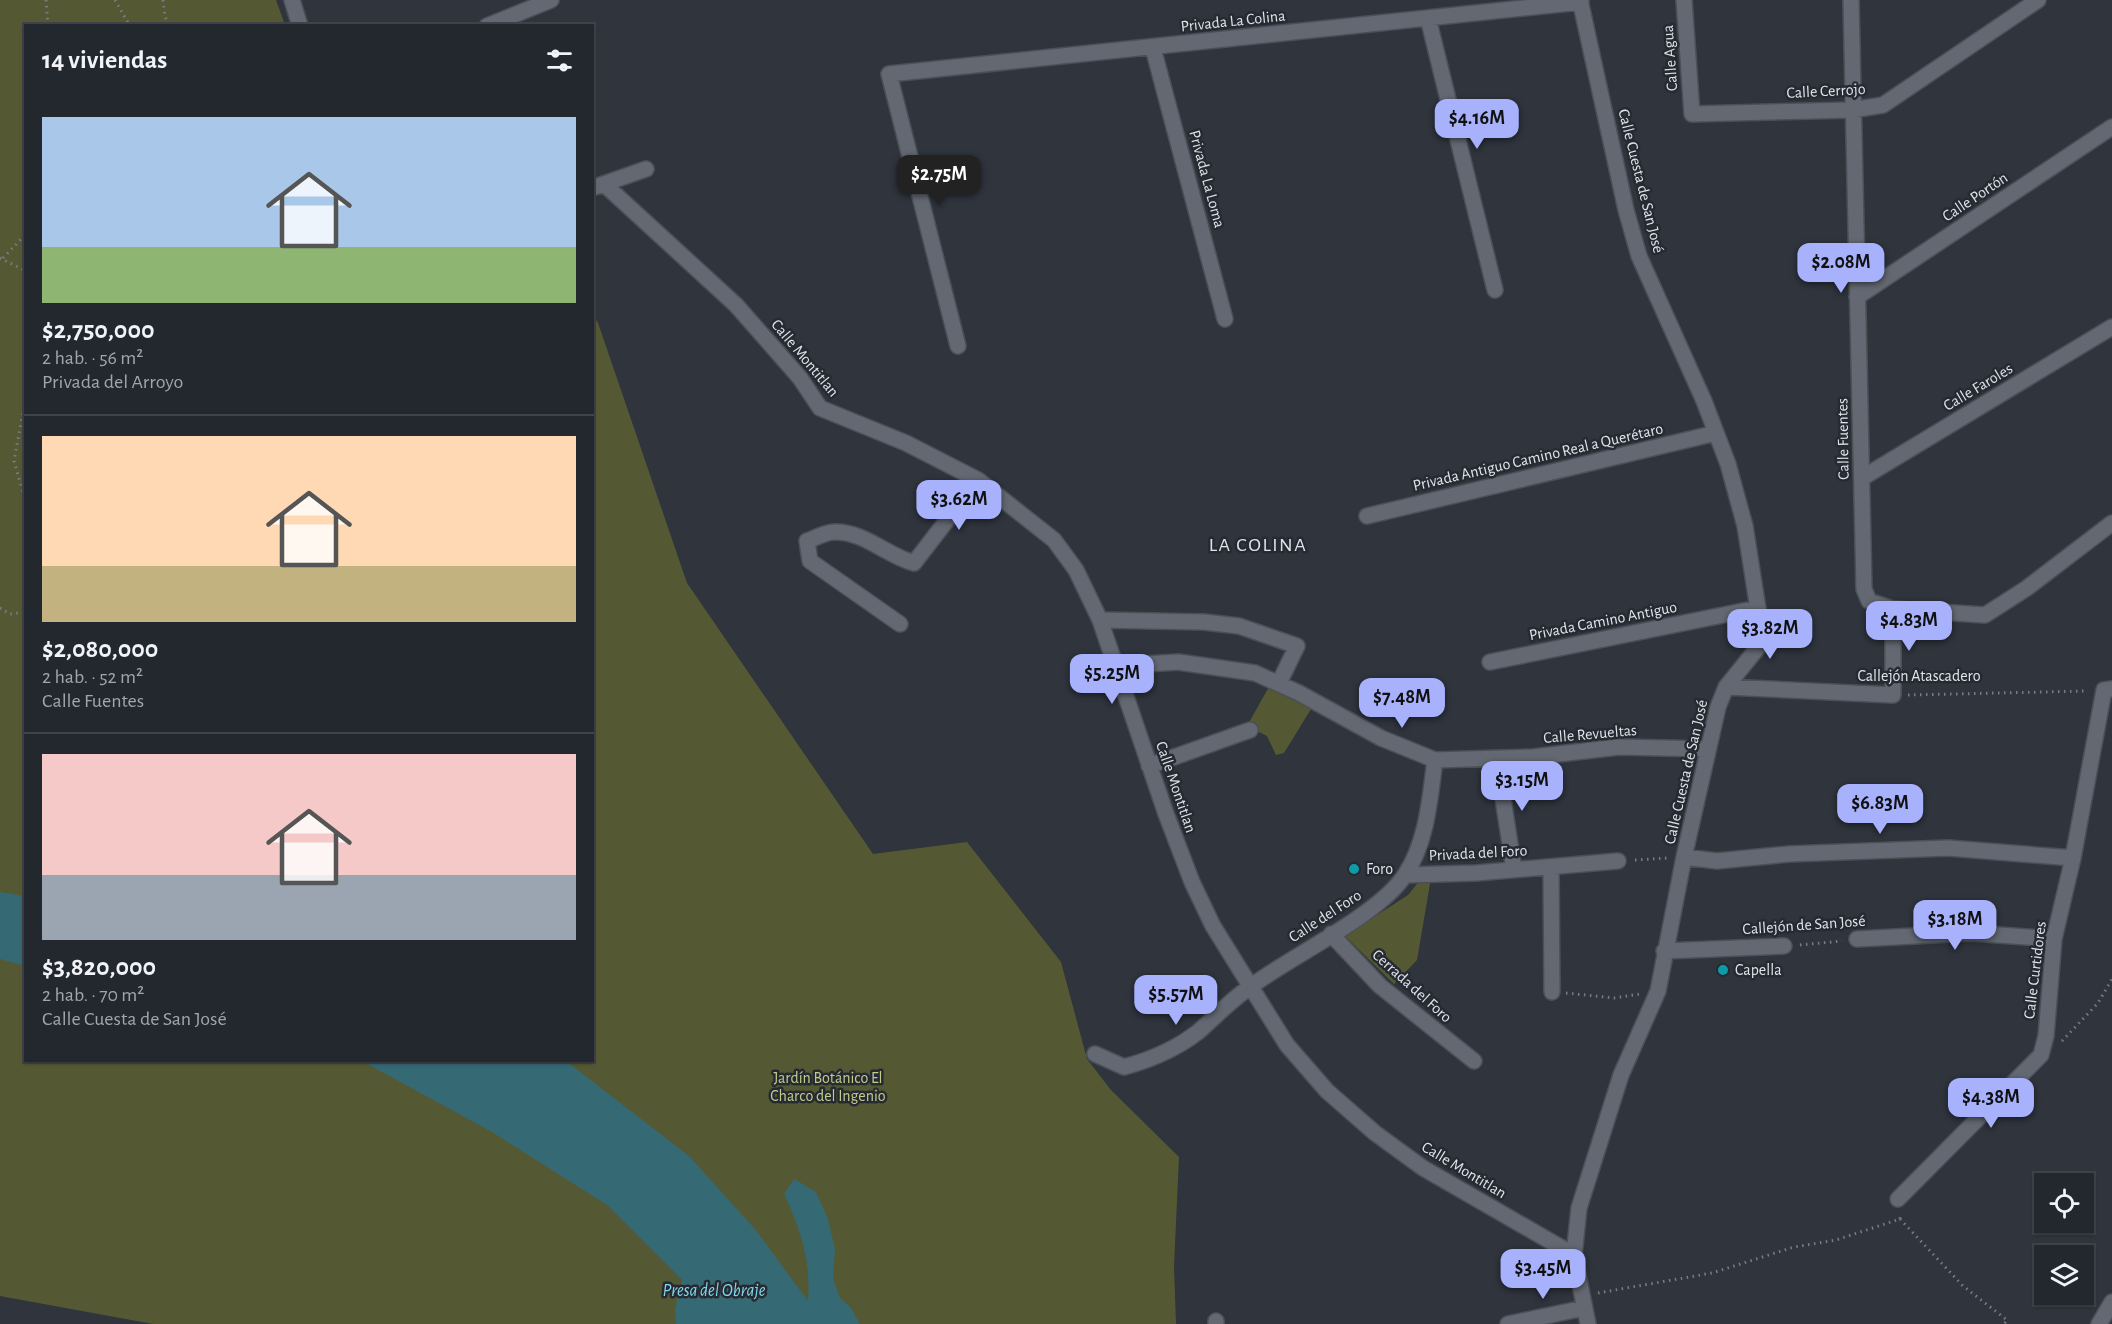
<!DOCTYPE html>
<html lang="es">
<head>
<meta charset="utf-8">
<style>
  body { margin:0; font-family:"Alegreya Sans",sans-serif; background:#2f333a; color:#f1f3f6; height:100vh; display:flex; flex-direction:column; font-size:22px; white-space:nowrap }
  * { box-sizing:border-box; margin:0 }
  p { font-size:20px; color:#a3a5aa }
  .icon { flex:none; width:33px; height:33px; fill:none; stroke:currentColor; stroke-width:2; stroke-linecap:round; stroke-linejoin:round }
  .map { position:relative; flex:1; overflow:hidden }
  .details { position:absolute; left:24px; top:24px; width:570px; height:1038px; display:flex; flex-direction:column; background:#23272e; border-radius:0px; box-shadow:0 2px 4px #0004,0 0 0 2px #40444a }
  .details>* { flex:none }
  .tools { position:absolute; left:2034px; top:1173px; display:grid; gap:12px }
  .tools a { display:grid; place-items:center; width:60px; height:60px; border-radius:0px; background:#23272e; box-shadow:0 2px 4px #0004,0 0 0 2px #40444a; font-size:30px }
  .price { position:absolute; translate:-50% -51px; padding:0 14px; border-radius:12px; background:#a7b1fc; color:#111; font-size:20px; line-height:39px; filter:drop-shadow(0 2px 3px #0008) }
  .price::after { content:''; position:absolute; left:50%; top:36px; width:18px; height:14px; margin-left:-9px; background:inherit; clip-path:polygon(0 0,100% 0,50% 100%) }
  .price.active { background:#222; color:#fff }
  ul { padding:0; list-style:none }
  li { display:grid; align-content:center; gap:12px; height:318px; padding:0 18px }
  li+li { border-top:2px solid #40444a }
  li span { display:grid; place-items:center; height:186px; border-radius:0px; color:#555 }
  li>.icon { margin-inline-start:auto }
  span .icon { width:108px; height:108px; fill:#fffc; stroke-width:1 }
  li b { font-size:26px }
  h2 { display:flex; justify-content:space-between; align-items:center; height:72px; padding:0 18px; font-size:26px }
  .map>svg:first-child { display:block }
  .green { fill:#555933 }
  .water { fill:#356974 }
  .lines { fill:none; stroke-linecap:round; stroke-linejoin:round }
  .street-casing { stroke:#4b5057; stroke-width:18 }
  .path { stroke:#787d84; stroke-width:3; stroke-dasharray:1.5 4.5; stroke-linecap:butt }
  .street { stroke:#636872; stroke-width:15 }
  .culture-dot { fill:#0f9aa8; stroke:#262a32; stroke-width:2 }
  .labels { text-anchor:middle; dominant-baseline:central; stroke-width:5; stroke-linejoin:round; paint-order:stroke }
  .street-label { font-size:16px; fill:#e0e3e9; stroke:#262a32 }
  .poi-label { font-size:16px; fill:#e0e3e9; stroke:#262a32; text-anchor:start }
  .park-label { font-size:16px; fill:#c3cc89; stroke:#262a32 }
  .water-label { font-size:18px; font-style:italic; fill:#80d7ea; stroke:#262a32 }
  .quarter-label { font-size:20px; letter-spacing:1.5px; fill:#e0e3e9; stroke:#262a32 }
</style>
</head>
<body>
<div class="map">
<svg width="2112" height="1324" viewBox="0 0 2112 1324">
  <rect width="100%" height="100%" fill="#2f343d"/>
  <path class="green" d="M0,0H276L285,25L26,26V1060H592V329L597,320L687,583L873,854L967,842L1061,962L1087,1059L1111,1090L1179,1157L1174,1266L1176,1324H153L0,1296Z
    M1270,685L1311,709L1284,753L1276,755L1267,736L1259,732L1246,739L1241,729L1247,726Z
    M1431,878L1417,960L1394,984L1345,936L1408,895L1421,879Z"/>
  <path class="water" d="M0,892L25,896V966L0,959Z
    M362,1061H566L689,1156L755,1229L808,1301C811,1261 801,1230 784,1194L794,1179L816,1192L828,1219L835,1249L833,1279L840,1298L851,1308L860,1324H676L675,1309L682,1280L607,1205L492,1132Z"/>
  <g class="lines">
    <g class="street-casing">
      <path id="street" d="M292,0L300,26
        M1580,0L1626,210L1639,256L1704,401L1728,464L1745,526L1761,628L1760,645L1726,687L1718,707L1684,857L1658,991L1621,1075L1579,1208L1574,1255L1588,1324
        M1684,0L1692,114L1852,110L1883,105L2038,0
        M1851,0L1864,589L1869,601L1893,609L1985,615L2027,588L2112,523
        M1428,18L1495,290
        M487,26L551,0
        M1153,48L1225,319
        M604,184L736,305L800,378L820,408L906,443L978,480L1054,540L1076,570L1100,620L1166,814L1192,882L1213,926L1287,1045L1327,1091L1375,1133L1423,1168L1574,1255
        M592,188L646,169
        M1857,297L2112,127
        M958,346L889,74L1581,2
        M1862,478L2112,327
        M1367,516L1716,433
        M1100,620L1204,622L1239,626L1297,646L1279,683
        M900,624L810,561L807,541C815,538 826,532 834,532C864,531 887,556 914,563L978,480
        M1490,662L1758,608
        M1119,674L1145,664L1178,662L1255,673L1299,693L1381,738L1435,760L1533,757L1619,747L1707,749
        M1726,687L1893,695V609
        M1497,760L1514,870
        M1149,766L1250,730
        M1684,857L1717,861L1789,854L1948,848L2073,858
        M1551,868L1552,992
        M1406,875L1476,873L1618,861
        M1331,934L1380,986L1474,1061
        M1857,939L1970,933L2054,939
        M1664,951L1784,946
        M1095,1054L1124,1067C1150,1060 1176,1049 1198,1032C1215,1017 1231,1000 1250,987C1291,956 1379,915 1405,875C1427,842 1430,798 1435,760
        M1898,1199L2041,1055L2046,1036L2054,939L2073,858L2104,690L2112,689
        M1216,1321V1324
        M1508,1324L1584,1308
        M2099,1324L2112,1302"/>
    </g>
    <path class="path" d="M46,0L48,26
      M115,0L130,26
      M163,0L165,17L170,26
      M0,258L26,271
      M3,258L26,234
      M26,396L14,461L26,503
      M0,608L10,614L26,612
      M1908,695L2087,691
      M1635,860L1667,858
      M1800,945L1842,941
      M1566,993L1614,998L1640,994
      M2062,1041L2098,1003L2112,979
      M1900,1219L1963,1286L2007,1320L2004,1324
      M1598,1293L1712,1273L1794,1247L1836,1240L1900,1219V1216"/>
    <use href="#street" class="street"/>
  </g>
  <g class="culture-dot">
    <circle cx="1354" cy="869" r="6"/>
    <circle cx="1723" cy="970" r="6"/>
  </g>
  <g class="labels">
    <g class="street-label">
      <text transform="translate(1233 21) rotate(-6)">Privada La Colina</text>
      <text transform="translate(1670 58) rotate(-94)">Calle Agua</text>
      <text transform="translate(1826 91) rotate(-3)">Calle Cerrojo</text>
      <text transform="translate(1207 179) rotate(75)">Privada La Loma</text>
      <text transform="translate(1641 181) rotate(76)">Calle Cuesta de San José</text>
      <text transform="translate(1975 197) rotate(-34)">Calle Portón</text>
      <text transform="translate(805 358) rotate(50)">Calle Montitlan</text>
      <text transform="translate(1978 387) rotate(-31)">Calle Faroles</text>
      <text transform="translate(1843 439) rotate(-91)">Calle Fuentes</text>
      <text transform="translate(1538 457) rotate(-13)">Privada Antiguo Camino Real a Querétaro</text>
      <text transform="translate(1603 621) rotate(-11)">Privada Camino Antiguo</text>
      <text x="1919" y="676">Callejón Atascadero</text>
      <text transform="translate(1590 734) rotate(-5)">Calle Revueltas</text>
      <text transform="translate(1686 772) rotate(-77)">Calle Cuesta de San José</text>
      <text transform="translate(1176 787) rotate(71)">Calle Montitlan</text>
      <text transform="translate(1478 853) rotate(-3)">Privada del Foro</text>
      <text transform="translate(1325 916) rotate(-33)">Calle del Foro</text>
      <text transform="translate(1804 925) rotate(-4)">Callejón de San José</text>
      <text transform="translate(2035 970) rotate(-83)">Calle Curtidores</text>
      <text transform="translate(1412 986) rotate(42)">Cerrada del Foro</text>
      <text transform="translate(1464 1170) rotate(31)">Calle Montitlan</text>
    </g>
    <g class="poi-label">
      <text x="1366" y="869">Foro</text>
      <text x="1735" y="970">Capella</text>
    </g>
    <g class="park-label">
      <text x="828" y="1078">Jardín Botánico El<tspan x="828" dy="18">Charco del Ingenio</tspan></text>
    </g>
    <g class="water-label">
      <text x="714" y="1291">Presa del Obraje</text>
    </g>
    <g class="quarter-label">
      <text x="1258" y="545">LA COLINA</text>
    </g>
  </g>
</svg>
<div class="tools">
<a><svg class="icon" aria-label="locate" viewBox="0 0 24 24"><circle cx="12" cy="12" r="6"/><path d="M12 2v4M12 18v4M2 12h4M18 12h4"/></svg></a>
<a><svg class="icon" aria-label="layers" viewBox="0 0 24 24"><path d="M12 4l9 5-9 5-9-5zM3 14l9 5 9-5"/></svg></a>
</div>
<b class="price" style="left:1477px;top:150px">$4.16M</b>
<b class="price active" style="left:939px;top:206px">$2.75M</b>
<b class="price" style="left:1841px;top:294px">$2.08M</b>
<b class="price" style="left:959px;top:531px">$3.62M</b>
<b class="price" style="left:1909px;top:652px">$4.83M</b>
<b class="price" style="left:1770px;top:660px">$3.82M</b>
<b class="price" style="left:1112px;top:705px">$5.25M</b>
<b class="price" style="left:1402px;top:729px">$7.48M</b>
<b class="price" style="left:1522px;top:812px">$3.15M</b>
<b class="price" style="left:1880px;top:835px">$6.83M</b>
<b class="price" style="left:1955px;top:951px">$3.18M</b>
<b class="price" style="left:1176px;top:1026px">$5.57M</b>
<b class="price" style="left:1991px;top:1129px">$4.38M</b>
<b class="price" style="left:1543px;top:1300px">$3.45M</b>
<section class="details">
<h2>14 viviendas<svg class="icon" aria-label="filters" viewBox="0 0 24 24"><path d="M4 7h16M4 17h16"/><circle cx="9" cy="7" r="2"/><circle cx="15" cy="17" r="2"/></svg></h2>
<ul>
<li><span style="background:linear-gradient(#a9c7e8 70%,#8fb573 0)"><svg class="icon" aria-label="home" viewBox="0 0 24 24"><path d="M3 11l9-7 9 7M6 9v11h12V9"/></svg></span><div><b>$2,750,000</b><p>2 hab. · 56 m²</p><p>Privada del Arroyo</p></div></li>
<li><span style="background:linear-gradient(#ffd9b3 70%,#c2b280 0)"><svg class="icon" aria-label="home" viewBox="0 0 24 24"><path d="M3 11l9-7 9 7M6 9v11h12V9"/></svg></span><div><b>$2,080,000</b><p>2 hab. · 52 m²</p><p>Calle Fuentes</p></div></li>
<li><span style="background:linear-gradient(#f6c9c9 65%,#9aa5b1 0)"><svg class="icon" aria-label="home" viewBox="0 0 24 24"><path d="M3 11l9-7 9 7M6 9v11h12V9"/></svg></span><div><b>$3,820,000</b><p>2 hab. · 70 m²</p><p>Calle Cuesta de San José</p></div></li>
</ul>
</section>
</div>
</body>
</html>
